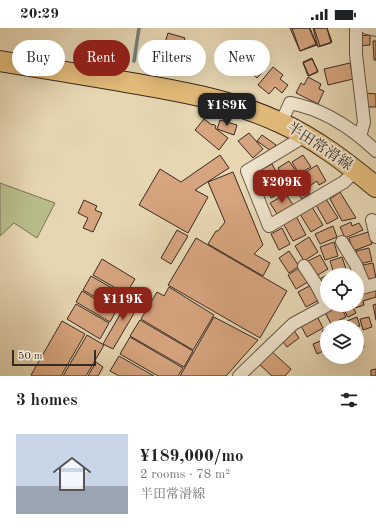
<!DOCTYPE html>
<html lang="en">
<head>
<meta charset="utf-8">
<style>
  body { margin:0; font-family:"Old Standard TT","Noto Serif JP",serif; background:#f6f6f6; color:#202124; height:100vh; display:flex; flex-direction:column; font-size:15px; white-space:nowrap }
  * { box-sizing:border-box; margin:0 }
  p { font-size:13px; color:#757577 }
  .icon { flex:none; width:22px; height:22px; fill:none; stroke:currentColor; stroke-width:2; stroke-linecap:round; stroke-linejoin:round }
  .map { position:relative; height:348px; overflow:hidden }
  .drawer { display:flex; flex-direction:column; background:#fff; flex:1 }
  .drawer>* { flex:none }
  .guide { position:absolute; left:12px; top:12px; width:352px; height:36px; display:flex; gap:8px }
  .tools { position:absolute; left:320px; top:240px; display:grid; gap:8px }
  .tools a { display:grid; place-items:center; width:44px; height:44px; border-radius:50%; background:#fff; box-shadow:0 4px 16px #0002; font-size:20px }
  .scale { position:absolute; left:12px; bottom:10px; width:84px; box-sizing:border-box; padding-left:4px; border:2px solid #392a21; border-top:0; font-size:11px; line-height:14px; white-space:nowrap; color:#392a21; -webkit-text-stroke:3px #efe4cd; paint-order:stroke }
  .price { position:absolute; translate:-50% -34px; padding:0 9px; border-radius:8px; background:#8f2418; color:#fff; font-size:13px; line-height:26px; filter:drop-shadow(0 1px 2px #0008) }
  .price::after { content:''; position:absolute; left:50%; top:24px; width:12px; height:9px; margin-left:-6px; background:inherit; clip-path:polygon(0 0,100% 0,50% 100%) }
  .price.current { background:#222; color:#fff }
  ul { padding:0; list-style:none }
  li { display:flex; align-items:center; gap:12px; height:100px; padding:0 16px }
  li span { display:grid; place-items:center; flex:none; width:112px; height:80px; border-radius:0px; color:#555 }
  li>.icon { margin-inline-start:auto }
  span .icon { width:48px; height:48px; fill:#fffc; stroke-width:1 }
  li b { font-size:17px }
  h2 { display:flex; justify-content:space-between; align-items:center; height:48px; padding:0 16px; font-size:17px }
  .tag { padding:0 14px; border-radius:18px; background:#fff; box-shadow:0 4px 16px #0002; font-size:14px; line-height:36px }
  .tag.current { background:#8f2418; color:#fff }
  .status { display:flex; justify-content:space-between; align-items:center; height:28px; padding:0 20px; background:#fff; direction:ltr }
  .status svg { height:11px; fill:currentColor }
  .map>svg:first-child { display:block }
  .green { fill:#b8bd8a; stroke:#787456 }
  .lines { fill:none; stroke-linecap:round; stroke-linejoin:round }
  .stream { stroke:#747e7b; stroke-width:3.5 }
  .building { fill:#d6a47e; stroke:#392a21 }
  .minor-casing { stroke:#645545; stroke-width:14 }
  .primary-casing { stroke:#392a21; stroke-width:22 }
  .minor { stroke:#efe4cd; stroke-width:12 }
  .primary { stroke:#e3bb79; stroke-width:20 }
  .labels { text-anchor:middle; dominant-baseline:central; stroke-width:4; stroke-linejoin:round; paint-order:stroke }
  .street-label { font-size:15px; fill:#392a21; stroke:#efe4cd }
</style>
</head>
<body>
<div class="status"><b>20:29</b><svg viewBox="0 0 49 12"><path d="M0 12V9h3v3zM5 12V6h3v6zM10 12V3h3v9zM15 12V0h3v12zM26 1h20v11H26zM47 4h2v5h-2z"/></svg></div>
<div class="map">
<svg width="376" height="348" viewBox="0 0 376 348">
  <rect width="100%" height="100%" fill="#e6d6b2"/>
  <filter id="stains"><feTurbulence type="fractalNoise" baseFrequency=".005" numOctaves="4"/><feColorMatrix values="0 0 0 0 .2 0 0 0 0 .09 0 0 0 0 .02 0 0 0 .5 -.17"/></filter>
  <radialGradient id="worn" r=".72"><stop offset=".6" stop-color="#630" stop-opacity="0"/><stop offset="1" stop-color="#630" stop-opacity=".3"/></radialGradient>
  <path class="green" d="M0,155L55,175L37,210L14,195L0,208Z"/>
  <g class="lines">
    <path class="stream" d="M134,33L139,0"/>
  </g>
  <path class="building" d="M290,0H309L316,16L300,23Z
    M292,0H310L317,17L300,23Z
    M313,0H327L331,15L318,19Z
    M314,0H327L332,14L320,18Z
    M168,5L185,10L180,26L163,21Z
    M370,7V17L358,18V8Z
    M373,13H376V32H374Z
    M187,29H193L192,44H186Z
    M257,30L268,38L257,50L247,41Z
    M312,30L318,44L309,48L303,34Z
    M312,31L318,43L308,48L303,35Z
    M350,35L353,51L328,57L324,41Z
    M273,39L283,47L280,51L288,57L282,65L275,59L269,66L258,57Z
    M308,49L321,56L319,61L324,63L318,76L296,65L301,55L304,57Z
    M366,65L376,66V79H366Z
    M204,91L212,97L213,96L216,98L215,100L228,110L219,122L195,102Z
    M220,92L237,97L234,107L217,101Z
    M249,105L263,121L253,130L238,113Z
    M262,107L276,117L271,123L257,113Z
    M220,127L229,140L195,162L208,169L188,205L139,177L160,141L181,154Z
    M303,127L311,139L299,146L292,134Z
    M289,133L298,146L286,153L278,140Z
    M272,136L278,147L266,154L259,143Z
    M317,137L326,153L319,157L317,153L308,159L301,147Z
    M233,144L263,217L254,226L270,235L263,248L208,216L216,203H218L225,194L208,154Z
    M298,148L310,166L302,171L297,164L293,167L286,156Z
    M280,152L286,162L271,170L266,159Z
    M340,164L356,190L342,193L330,171Z
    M286,166L293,177L277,186L270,175Z
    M326,171L338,190L327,196L316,177Z
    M84,172L97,178L95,182L102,185L93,204L83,200L88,190L78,185Z
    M312,179L323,197L311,204L300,186Z
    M296,188L306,207L293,213L283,195Z
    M351,194L352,198L359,195L363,202L345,210L340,199Z
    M333,198L337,209L320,216L315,206Z
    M282,200L290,216L279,222L271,206Z
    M177,202L188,208L171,236L161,230Z
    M368,204L372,216L353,223L349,210Z
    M309,209L318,224L304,233L295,218Z
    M196,210L287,263L260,310L168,257Z
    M334,214L338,228L325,232L320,219Z
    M369,220L372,233L359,236L356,223Z
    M289,223L299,238L289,245L279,230Z
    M320,227L328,241L316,248L308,233Z
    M342,229L346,241L334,246L330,233Z
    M102,231L135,251L126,266L93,247Z
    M373,235L376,250L367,252L363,237Z
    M299,240L308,254L296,261L288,247Z
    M350,242L352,247H339Z
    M330,245L331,247H327V261L324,263L318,252Z
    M91,248L126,268L118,282L83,262Z
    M311,257L319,272L306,279L298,264Z
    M169,259L214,287L193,322L141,291L157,264L164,268Z
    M376,261V269L363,273L364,277L355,280L354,277H357V267Z
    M82,263L116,283L110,294L76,274Z
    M133,264L143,270L113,321L103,316Z
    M76,276L109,295L100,311L67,291Z
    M376,276V292L373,277Z
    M338,277H340L346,289L331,296L325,284Z
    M341,277H352L356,285L348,289Z
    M317,288L323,300L307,309L301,298Z
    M214,289L258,312L226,348H180Z
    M357,289L360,298L349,299L347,293Z
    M369,289L372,299L363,302L360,291Z
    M140,292L193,323L184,339L130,308Z
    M62,293L85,306L61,348H33L31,347Z
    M340,293L344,299H329Z
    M327,300V312L322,303Z
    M293,301L299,310L287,319L280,310Z
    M87,307L104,317L86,348H63Z
    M130,309L183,340L178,348H158L120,326Z
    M323,312L327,321L317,326L313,316Z
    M363,313L364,319L357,320V314Z
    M270,322L291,341L285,348H272L258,335Z
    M119,328L154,348H119L110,343Z
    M96,334L103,339L98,348H88Z
    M376,341V348H371V342Z"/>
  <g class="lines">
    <g class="minor-casing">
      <path id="minor" d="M356,0V26L364,94L360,109
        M367,0L376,2
        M281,95L290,75C323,81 352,100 376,123
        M305,108L247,143L269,198L344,154L356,142
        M372,192L376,209
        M342,214L356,237L365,259
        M304,238L316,256L327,277
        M358,261L376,256
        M239,348L293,296L328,277"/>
    </g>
    <g class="primary-casing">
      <path id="primary" d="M0,33C40,40 80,46 120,53C174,62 230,71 281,95C316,111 347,135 376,159"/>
    </g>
    <use href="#minor" class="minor"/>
    <use href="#primary" class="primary"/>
  </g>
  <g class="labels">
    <g class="street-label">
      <text transform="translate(319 119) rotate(33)">半田常滑線</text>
    </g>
  </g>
  <rect width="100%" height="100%" filter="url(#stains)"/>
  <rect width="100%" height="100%" fill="url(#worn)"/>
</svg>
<div class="tools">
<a><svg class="icon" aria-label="locate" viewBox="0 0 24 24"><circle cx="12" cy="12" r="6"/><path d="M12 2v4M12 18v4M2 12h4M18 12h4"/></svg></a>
<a><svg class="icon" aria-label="layers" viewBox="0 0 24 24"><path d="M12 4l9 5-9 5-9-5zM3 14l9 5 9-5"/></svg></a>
</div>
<div class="scale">50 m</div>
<b class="price current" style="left:227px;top:99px">¥189K</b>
<b class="price" style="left:282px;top:176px">¥209K</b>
<b class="price" style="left:123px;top:293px">¥119K</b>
<div class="guide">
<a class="tag">Buy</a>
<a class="tag current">Rent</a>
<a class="tag">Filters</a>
<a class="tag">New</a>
</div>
</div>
<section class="drawer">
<h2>3 homes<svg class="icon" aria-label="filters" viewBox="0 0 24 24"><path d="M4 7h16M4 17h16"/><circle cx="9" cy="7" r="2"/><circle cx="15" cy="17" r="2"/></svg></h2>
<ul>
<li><span style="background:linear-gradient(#c9d6e8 65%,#9aa5b1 0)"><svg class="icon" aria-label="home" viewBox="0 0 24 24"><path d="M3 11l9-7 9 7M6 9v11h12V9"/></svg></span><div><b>¥189,000/mo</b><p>2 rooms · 78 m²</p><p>半田常滑線</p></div></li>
</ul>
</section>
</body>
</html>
